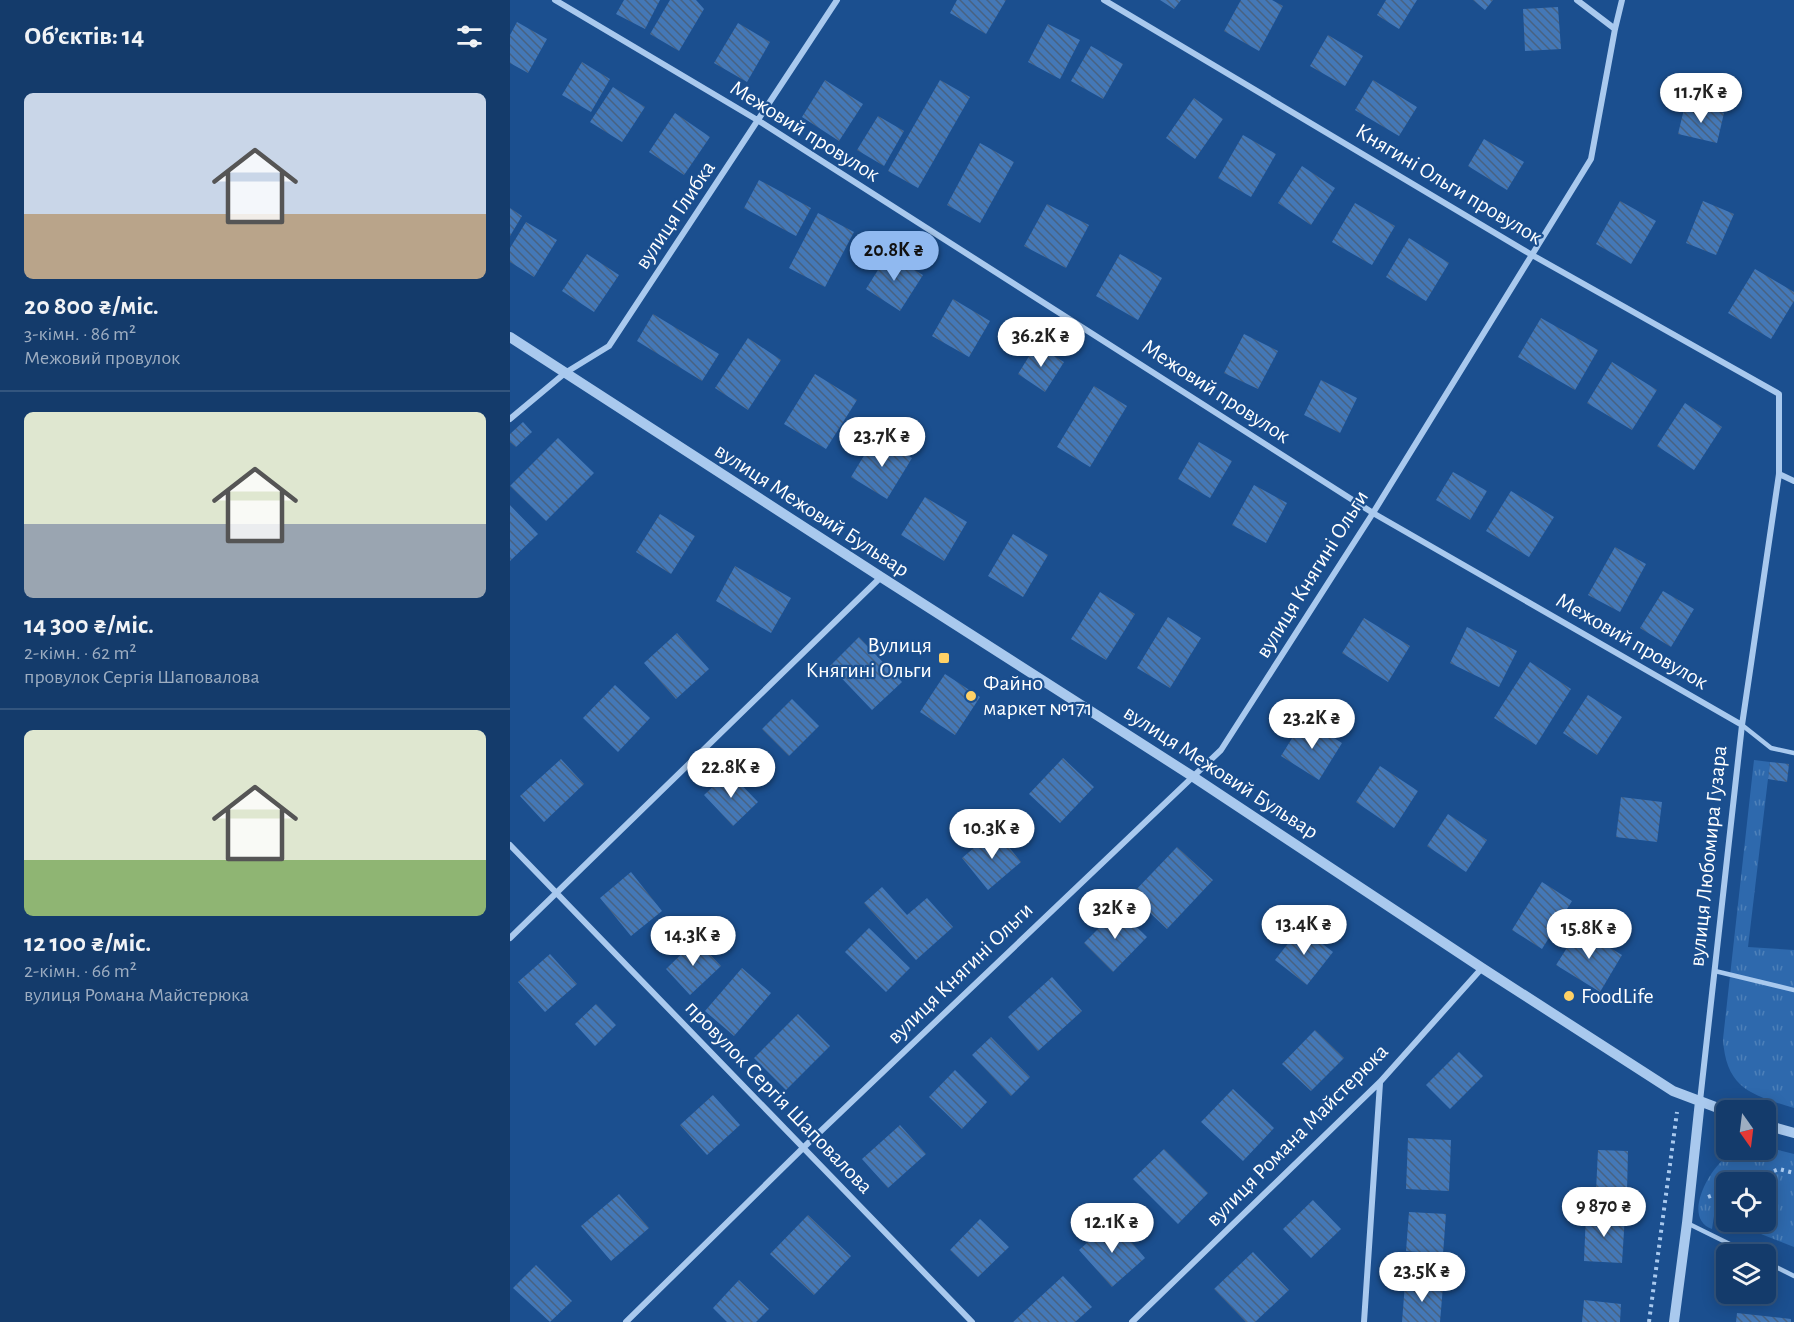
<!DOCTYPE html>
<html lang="uk">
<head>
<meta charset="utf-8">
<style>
  body { margin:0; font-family:"Alegreya Sans",sans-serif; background:#1d4271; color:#f1f3f6; height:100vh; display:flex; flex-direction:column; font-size:22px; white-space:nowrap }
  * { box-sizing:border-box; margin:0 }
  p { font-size:20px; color:#9dadc1 }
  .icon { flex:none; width:33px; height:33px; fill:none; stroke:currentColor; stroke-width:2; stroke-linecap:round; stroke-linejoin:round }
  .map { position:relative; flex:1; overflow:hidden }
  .panel { display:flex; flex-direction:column; background:#143b6b; width:510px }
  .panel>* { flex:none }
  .needle { width:39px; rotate:166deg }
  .fabs { position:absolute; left:1206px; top:1100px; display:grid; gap:12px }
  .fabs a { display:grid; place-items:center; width:60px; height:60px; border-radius:9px; background:#143b6b; box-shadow:0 3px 15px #0003,0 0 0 2px #33557e; font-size:30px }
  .price { position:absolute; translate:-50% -51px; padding:0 14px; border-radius:21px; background:#fff; color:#222; font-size:20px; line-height:39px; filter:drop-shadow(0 2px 3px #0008) }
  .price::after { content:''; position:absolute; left:50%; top:36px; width:18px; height:14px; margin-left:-9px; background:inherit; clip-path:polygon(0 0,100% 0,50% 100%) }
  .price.selected { background:#90b9f0; color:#111 }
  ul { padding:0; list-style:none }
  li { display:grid; align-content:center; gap:12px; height:318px; padding:0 24px }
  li+li { border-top:2px solid #33557e }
  li span { display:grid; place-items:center; height:186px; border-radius:9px; color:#555 }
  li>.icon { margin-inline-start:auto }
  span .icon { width:108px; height:108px; fill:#fffc; stroke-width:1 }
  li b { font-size:26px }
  h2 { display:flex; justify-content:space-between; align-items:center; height:72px; padding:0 24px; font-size:26px }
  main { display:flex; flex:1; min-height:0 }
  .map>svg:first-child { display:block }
  .grass { fill:url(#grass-tufts) }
  .building { fill:url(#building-back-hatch) }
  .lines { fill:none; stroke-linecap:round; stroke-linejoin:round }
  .path { stroke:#a9c9ee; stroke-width:4; stroke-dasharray:3 4.5; stroke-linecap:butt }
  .service { stroke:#a9c9ee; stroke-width:4.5 }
  .minor { stroke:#a9c9ee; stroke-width:6 }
  .tertiary { stroke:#a9c9ee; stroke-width:10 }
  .poi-dot { fill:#ffd166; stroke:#1b4f8f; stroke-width:2 }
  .labels { text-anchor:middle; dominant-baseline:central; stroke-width:4.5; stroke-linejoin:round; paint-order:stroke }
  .street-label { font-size:22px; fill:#fff; stroke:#1b4f8f }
  .poi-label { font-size:22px; fill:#fff; stroke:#1b4f8f; text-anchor:start }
</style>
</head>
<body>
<main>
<section class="panel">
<h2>Об’єктів: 14<svg class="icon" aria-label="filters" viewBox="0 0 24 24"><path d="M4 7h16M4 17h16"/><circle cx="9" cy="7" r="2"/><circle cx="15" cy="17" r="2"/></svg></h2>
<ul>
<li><span style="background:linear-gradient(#c9d6e8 65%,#b9a48a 0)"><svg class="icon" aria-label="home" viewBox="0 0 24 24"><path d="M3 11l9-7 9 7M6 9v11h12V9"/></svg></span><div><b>20 800 ₴/міс.</b><p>3-кімн. · 86 m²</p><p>Межовий провулок</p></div></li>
<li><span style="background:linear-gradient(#dfe7d0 60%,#9aa5b1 0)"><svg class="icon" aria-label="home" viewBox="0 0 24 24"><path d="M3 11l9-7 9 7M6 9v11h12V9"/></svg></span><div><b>14 300 ₴/міс.</b><p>2-кімн. · 62 m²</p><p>провулок Сергія Шаповалова</p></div></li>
<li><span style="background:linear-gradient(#dfe7d0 70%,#8fb573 0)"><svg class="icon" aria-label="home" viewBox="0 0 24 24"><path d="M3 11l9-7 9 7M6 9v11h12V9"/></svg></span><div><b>12 100 ₴/міс.</b><p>2-кімн. · 66 m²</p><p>вулиця Романа Майстерюка</p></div></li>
</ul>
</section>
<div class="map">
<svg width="1284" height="1322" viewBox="0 0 1284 1322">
  <defs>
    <pattern id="grass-tufts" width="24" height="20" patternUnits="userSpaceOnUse" patternTransform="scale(1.5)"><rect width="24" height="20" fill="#2e69ad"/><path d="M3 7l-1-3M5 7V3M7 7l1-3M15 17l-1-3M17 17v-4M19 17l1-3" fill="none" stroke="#4d80b9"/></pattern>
    <pattern id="building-back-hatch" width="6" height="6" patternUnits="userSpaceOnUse" patternTransform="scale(1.5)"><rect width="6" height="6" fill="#4478b7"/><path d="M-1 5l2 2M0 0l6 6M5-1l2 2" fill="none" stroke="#486282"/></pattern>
  </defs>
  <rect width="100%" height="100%" fill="#1b4f8f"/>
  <path class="grass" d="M1244,760L1260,762L1238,947L1284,950V1108C1242,1095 1216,1089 1213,1039Z
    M1256,1147L1284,1154V1247L1218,1221H1256V1182H1216V1220L1204,1216L1202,1229C1171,1218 1200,1167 1219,1155C1230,1148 1242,1149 1256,1149Z"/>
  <path class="building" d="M114,0H150L135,29L106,14Z
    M160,0H186L194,9L169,51L140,34Z
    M447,0H496L476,34L440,13Z
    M650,0H671L664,9Z
    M731,0H762L773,6L749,51L714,31Z
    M876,0H907L889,29L867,15Z
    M963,0H983L975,10Z
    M1048,7L1051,49L1015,51L1013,9Z
    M7,22L37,39L18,73L0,63V35Z
    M228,23L260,42L237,82L204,63Z
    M538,24L570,40L550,79L518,62Z
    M818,35L853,56L835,86L800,66Z
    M581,46L613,64L593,99L561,81Z
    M72,62L100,79L81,112L52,95Z
    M315,80L353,104L329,141L292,117Z
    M430,80L460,97L408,188L378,171Z
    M863,80L907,107L889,136L845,110Z
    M103,87L135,107L112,142L80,122Z
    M684,98L713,119L685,159L656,138Z
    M1175,105L1214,113L1207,143L1168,134Z
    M165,113L200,137L174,175L139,152Z
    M368,116L394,131L374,166L347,150Z
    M733,135L766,154L741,197L708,178Z
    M974,139L1014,162L997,190L958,166Z
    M470,143L504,162L470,223L437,205Z
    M792,166L825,188L801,225L768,203Z
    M249,180L301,208L286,236L234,208Z
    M1110,201L1146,221L1121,264L1086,244Z
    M1193,201L1224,214L1206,255L1176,243Z
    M845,203L885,226L862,265L822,242Z
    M537,204L579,225L556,268L514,246Z
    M0,208L12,216L0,236Z
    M308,213L344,232L315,287L279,268Z
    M16,222L47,240L24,277L0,262V248Z
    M899,238L939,263L916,301L876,277Z
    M77,254L109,275L84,312L52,291Z
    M378,254L413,275L390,311L356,289Z
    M610,254L652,278L628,320L586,296Z
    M1245,269L1284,292V301L1261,339L1218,313Z
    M443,299L480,321L459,357L422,336Z
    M143,314L209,354L192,381L127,341Z
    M1031,318L1088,350L1065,390L1008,357Z
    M734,334L768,351L748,389L714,373Z
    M238,338L271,360L238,410L205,388Z
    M526,345L554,362L535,392L508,374Z
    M1102,362L1147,390L1122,430L1077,403Z
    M305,374L347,400L316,449L274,424Z
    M811,380L847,398L830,433L794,415Z
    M584,386L617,406L580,467L547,447Z
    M1175,403L1212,427L1184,470L1147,446Z
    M13,422L22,432L6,447L0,442V434Z
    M366,436L402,458L377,499L341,477Z
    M48,438L84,473L36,521L0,486Z
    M689,442L722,461L700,498L668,479Z
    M943,472L977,491L960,520L926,500Z
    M744,485L777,503L756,543L722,525Z
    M1001,491L1044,517L1019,557L976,531Z
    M415,497L457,522L434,561L391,535Z
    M0,505L28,534L0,561Z
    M150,514L185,536L161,574L126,552Z
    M503,534L538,555L513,597L478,576Z
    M1105,547L1136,564L1110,612L1078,595Z
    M225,566L281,598L261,633L206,601Z
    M1153,591L1184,609L1161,647L1130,628Z
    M590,592L625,614L596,660L561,639Z
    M658,617L691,638L660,688L627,668Z
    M854,618L900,646L878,682L832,653Z
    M957,627L1007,651L989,687L940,663Z
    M167,633L199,669L166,699L134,663Z
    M349,637L392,682L362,710L320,666Z
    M1020,662L1061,689L1026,745L984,718Z
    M435,674L470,697L445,735L410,712Z
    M105,685L140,718L108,752L73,718Z
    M1078,695L1112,717L1087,755L1053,733Z
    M282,699L309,726L279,756L252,729Z
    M794,719L832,743L809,780L771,756Z
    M553,758L584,787L550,823L519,794Z
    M51,759L74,784L34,822L10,796Z
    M1260,762L1279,764L1277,782L1258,779Z
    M870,766L908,791L884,828L846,802Z
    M219,772L248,802L223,826L194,795Z
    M1111,797L1152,802L1147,842L1106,837Z
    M938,814L977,840L956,872L917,846Z
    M485,830L511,862L478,890L452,858Z
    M667,847L703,880L657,929L621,895Z
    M121,872L152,911L121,936L90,898Z
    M1032,882L1062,901L1032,949L1002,930Z
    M372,887L397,915L417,898L443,927L406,960L354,903Z
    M608,909L637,937L603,972L574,943Z
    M791,927L823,952L797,985L765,960Z
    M359,928L400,968L376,992L335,952Z
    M1069,929L1112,955L1090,992L1046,965Z
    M186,940L211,966L180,995L156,969Z
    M40,954L67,984L35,1012L8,982Z
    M232,968L261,993L224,1036L195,1011Z
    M542,977L572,1011L528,1051L498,1017Z
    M86,1004L106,1025L85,1046L65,1024Z
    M288,1014L320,1046L276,1090L244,1058Z
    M805,1030L834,1058L801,1091L772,1064Z
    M481,1037L520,1077L501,1096L462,1055Z
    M949,1052L973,1076L940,1109L916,1085Z
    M445,1070L477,1102L452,1129L419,1097Z
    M723,1089L764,1128L733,1161L691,1122Z
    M203,1095L230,1125L197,1155L170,1125Z
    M390,1125L416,1154L378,1188L352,1159Z
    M898,1138L941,1140L939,1191L896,1189Z
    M654,1149L698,1193L668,1224L623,1179Z
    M1088,1150L1118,1151L1117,1192L1086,1191Z
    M109,1194L139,1228L101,1261L71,1226Z
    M803,1200L831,1229L801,1258L773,1229Z
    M899,1212L936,1214L933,1254L896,1251Z
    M1076,1213L1115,1215L1112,1263L1074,1261Z
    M298,1215L341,1256L304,1295L260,1254Z
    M470,1219L499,1247L468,1277L440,1250Z
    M603,1220L635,1258L602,1287L569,1250Z
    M743,1252L779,1290L745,1322H736L704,1289Z
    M26,1265L62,1301L40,1322L3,1288Z
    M553,1276L582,1307L565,1322H503Z
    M229,1280L259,1309L246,1322H217L203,1308Z
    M895,1283L933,1286L930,1322H892Z
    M1074,1300L1111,1304L1110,1322H1072Z
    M1227,1313L1281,1319V1322H1226Z"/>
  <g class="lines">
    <path class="path" d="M1236,1182L1269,1169L1284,1173
      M1198,1197L1216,1190
      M1139,1322L1167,1112"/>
    <path class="service" d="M1232,725L1261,748L1284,753
      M1205,971L1284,990
      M1177,1223L1240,1254
      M1256,1262L1284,1276"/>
    <path class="minor" d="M45,0L249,121L863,513L1232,725
      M594,0L1022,255L1269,394V474L1232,725L1190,1101
      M1067,0L1105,29
      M0,419L55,373L99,346L327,0
      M1269,474L1284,481
      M0,845L462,1322
      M0,938L371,577
      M116,1322L293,1148L711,750L863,513L1081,159L1105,29L1112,0
      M622,1322L870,1082L972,968
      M854,1322L870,1083"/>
    <path class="tertiary" d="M0,337L371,577L682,776L972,968L1163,1091L1216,1111
      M1256,1125L1284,1133
      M1164,1322L1177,1223L1190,1101"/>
  </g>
  <g class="poi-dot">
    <rect x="428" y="652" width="12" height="12" rx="3"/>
    <circle cx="461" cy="696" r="6"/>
    <circle cx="1059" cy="996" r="6"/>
  </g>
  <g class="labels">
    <g class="street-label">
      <text transform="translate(295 131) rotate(32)">Межовий провулок</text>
      <text transform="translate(939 184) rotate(31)">Княгині Ольги провулок</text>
      <text transform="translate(165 215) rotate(-56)">вулиця Глибка</text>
      <text transform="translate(706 391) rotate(33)">Межовий провулок</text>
      <text transform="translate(302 510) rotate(33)">вулиця Межовий Бульвар</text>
      <text transform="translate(802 574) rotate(-58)">вулиця Княгині Ольги</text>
      <text transform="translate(1122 641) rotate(30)">Межовий провулок</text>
      <text transform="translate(711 772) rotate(33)">вулиця Межовий Бульвар</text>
      <text transform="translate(1198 856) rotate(-84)">вулиця Любомира Гузара</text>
      <text transform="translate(450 973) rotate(-44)">вулиця Княгині Ольги</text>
      <text transform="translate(269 1097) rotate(46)">провулок Сергія Шаповалова</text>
      <text transform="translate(787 1135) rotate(-45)">вулиця Романа Майстерюка</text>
    </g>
    <g class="poi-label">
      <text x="422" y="645" text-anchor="end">Вулиця<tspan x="422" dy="25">Княгині Ольги</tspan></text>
      <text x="473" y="683">Файно<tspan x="473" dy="25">маркет №171</tspan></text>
      <text x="1071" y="996">FoodLife</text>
    </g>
  </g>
</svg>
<div class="fabs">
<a><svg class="needle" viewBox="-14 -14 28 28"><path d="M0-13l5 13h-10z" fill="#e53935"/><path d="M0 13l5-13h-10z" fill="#9dadc1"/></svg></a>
<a><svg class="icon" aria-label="locate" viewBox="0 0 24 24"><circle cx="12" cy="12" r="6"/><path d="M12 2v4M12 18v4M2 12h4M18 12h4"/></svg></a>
<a><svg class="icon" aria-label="layers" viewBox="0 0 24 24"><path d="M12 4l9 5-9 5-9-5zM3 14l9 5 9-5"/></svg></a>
</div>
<b class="price" style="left:1191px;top:124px">11.7K ₴</b>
<b class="price selected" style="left:384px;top:282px">20.8K ₴</b>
<b class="price" style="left:531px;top:368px">36.2K ₴</b>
<b class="price" style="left:372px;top:468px">23.7K ₴</b>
<b class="price" style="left:802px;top:750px">23.2K ₴</b>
<b class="price" style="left:221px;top:799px">22.8K ₴</b>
<b class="price" style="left:482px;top:860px">10.3K ₴</b>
<b class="price" style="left:605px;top:940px">32K ₴</b>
<b class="price" style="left:794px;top:956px">13.4K ₴</b>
<b class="price" style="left:1079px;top:960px">15.8K ₴</b>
<b class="price" style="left:183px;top:967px">14.3K ₴</b>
<b class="price" style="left:1094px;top:1238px">9 870 ₴</b>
<b class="price" style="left:602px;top:1254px">12.1K ₴</b>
<b class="price" style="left:912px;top:1303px">23.5K ₴</b>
</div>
</main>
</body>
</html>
